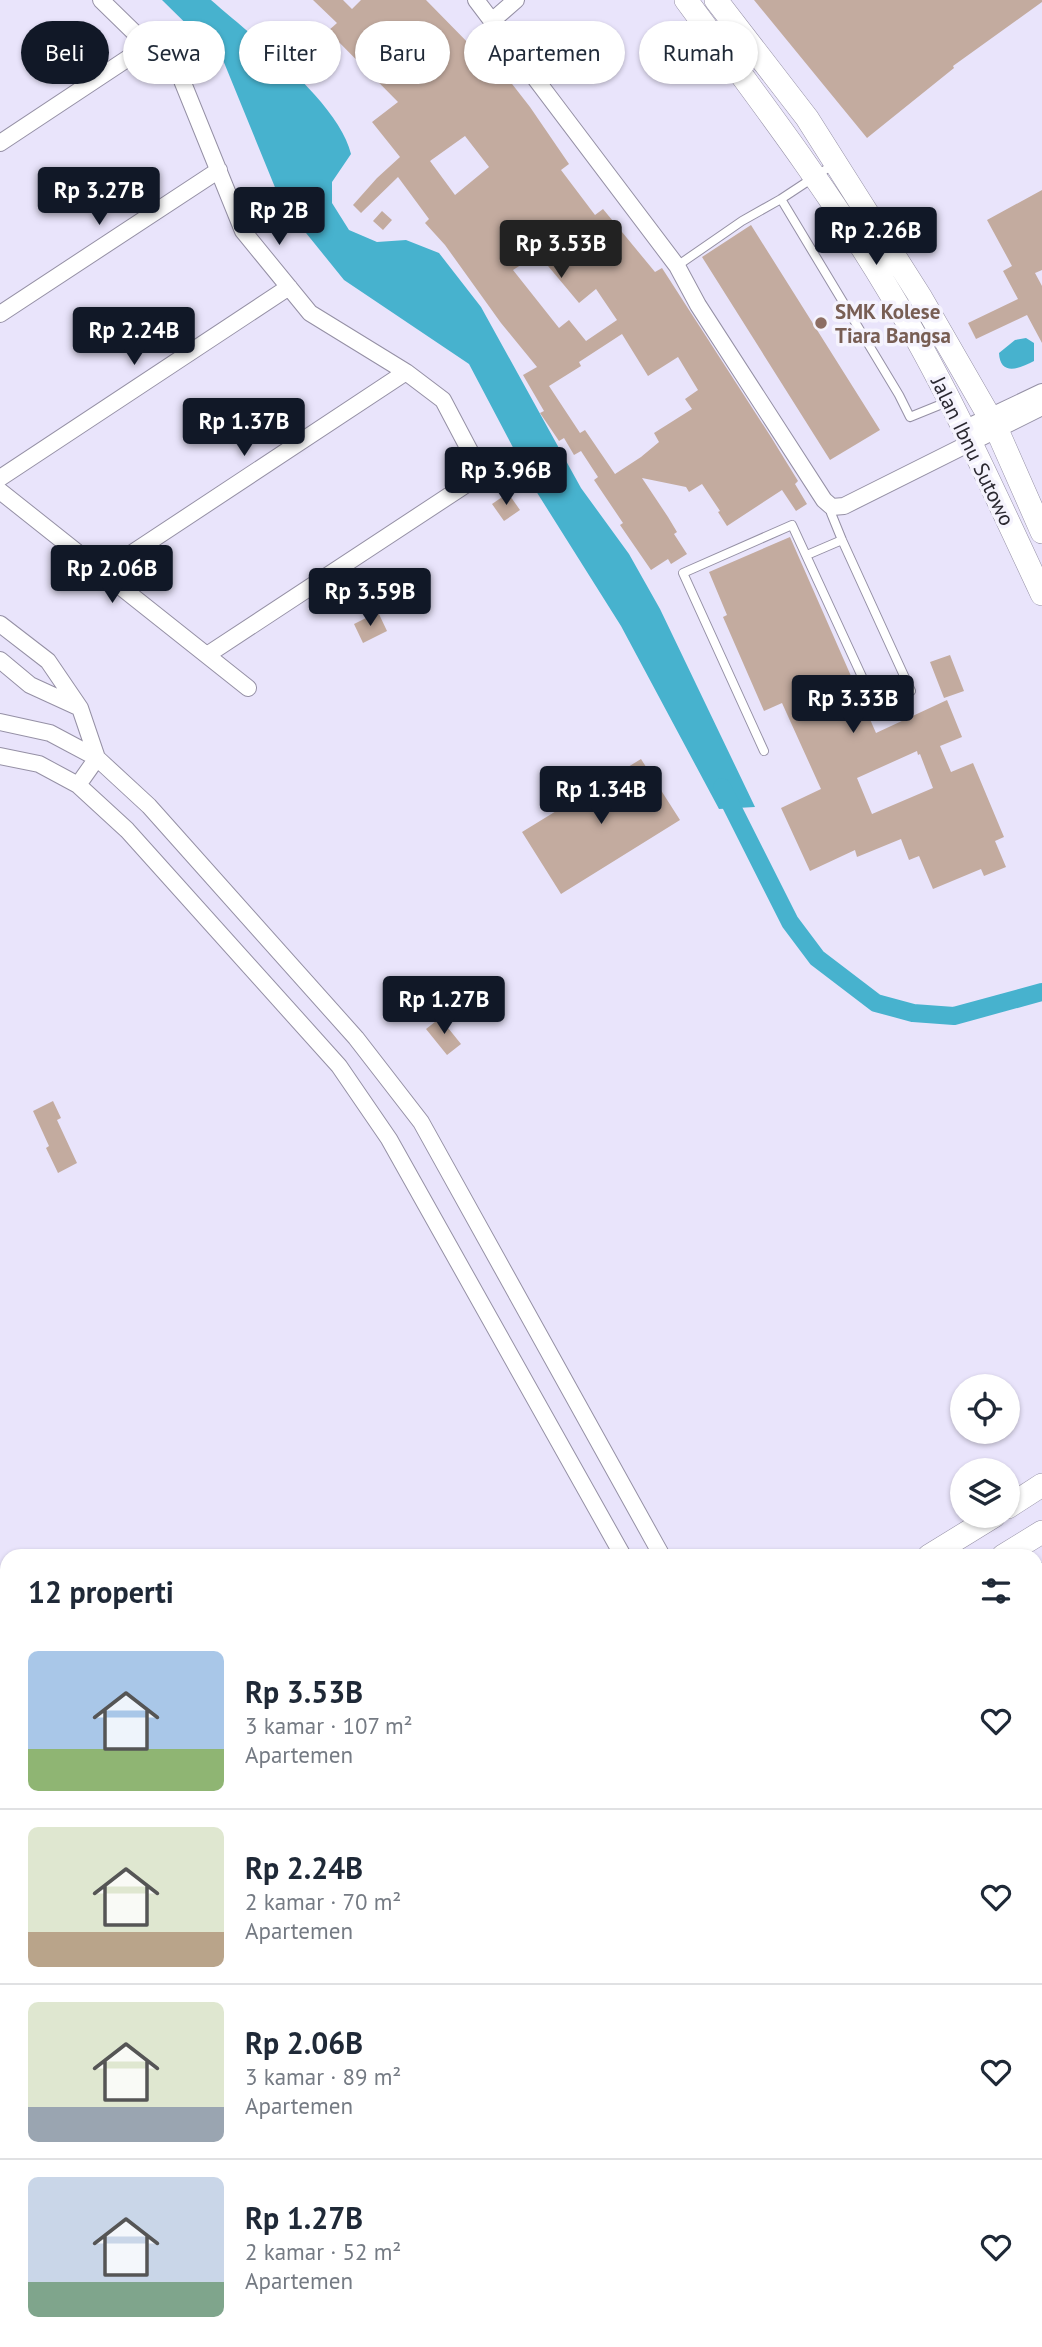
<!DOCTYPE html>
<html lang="id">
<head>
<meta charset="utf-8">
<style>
  body { margin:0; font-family:"PT Sans",sans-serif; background:#f2f2f3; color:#1f2937; height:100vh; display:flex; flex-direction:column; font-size:26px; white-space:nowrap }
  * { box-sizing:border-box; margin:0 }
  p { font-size:23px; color:#747a83 }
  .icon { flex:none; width:38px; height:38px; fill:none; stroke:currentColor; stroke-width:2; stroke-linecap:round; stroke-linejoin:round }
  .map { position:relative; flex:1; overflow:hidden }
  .sheet { position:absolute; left:0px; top:1549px; width:1043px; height:800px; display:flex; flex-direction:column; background:#fff; border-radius:21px 21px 0 0; box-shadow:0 2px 5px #0004 }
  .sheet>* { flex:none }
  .hud { position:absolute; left:21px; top:21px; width:1001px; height:63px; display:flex; gap:14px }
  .buttons { position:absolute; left:950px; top:1374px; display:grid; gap:14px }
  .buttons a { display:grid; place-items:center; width:70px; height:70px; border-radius:50%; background:#fff; box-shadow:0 2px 5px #0004; font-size:35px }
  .price { position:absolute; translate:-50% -60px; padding:0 16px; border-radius:7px; background:#111827; color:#fff; font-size:23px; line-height:46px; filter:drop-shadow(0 2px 4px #0008) }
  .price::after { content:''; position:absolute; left:50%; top:42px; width:21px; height:16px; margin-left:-10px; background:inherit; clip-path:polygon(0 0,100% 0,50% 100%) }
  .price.active { background:#222; color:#fff }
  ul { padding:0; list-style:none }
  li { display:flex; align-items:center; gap:21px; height:175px; padding:0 28px }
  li+li { border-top:2px solid #e0e1e3 }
  li span { display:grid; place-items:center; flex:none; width:196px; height:140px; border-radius:10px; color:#555 }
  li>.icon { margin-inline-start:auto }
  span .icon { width:84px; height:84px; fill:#fffc; stroke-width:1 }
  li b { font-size:30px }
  h2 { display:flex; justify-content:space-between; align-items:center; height:84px; padding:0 28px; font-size:30px }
  .tag { padding:0 24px; border-radius:32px; background:#fff; box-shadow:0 2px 5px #0004; font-size:24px; line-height:63px }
  .tag.active { background:#111827; color:#fff }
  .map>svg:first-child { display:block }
  .green { fill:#91c9a4 }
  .water { fill:#47b2ce }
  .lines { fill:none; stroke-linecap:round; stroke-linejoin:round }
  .canal { stroke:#47b2ce; stroke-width:18 }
  .river { stroke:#47b2ce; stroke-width:32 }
  .building { fill:#c3ab9f; fill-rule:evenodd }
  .service-casing { stroke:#9590a5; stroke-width:10 }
  .minor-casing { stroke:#9590a5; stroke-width:18 }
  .secondary-casing { stroke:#9590a5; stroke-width:24 }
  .service { stroke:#fff; stroke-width:8 }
  .minor { stroke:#fff; stroke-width:16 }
  .secondary { stroke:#fff; stroke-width:23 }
  .education-dot { fill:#8d6e63; stroke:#f5f3fd; stroke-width:2.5 }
  .labels { text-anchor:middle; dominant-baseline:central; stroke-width:7; stroke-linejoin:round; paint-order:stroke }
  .education-label { font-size:21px; font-weight:bold; fill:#785e54; stroke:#f5f3fd; text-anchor:start }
  .street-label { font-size:21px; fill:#2b2931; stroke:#f5f3fd }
</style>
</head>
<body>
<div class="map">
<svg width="1042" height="2347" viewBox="0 0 1042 2347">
  <rect width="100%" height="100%" fill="#e9e4fb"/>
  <path class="green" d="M1042,1992V2198L1036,2185V1996Z
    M1042,2223V2275L1036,2279V2227Z
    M901,2342H967L963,2347H897Z"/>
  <path class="water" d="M162,0H211C252,36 339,102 351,154L332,182V203L349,230L377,242L406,240L439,253L481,307L581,488L629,554L660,609L755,807L719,809L621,626L536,491L469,364L344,280L281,202L223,60Z
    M1026,338L1034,343V361C1019,369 1000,376 999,353L1015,340Z"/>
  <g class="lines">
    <path class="canal" d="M722,787L790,922L817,958L876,1003L913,1013L954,1016L1042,992"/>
    <path class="river" d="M1036,2250L1042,2246
      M910,2347L914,2342"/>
  </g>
  <path class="building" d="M313,0H343L352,9L361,0H426L477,52L484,48L530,107L569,164L561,170L595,215L603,209L655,272L662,268L771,437L798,481L795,484L807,504L796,511L782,490L727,526L718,512L720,511L702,484L689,492L686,487L642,478L668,517L677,532L674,534L687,554L671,564L668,559L651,570L620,525L623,523L594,480L598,477L581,451L574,455L564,438L559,441L540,413L544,411L523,375L537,367L501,323L445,245L425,223L429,219L398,177L361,213L353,205L377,178L400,157L372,122L398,102L328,31L337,23ZM465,136L489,167L455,195L430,161ZM538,254L579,303L596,289L617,320L586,341L569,320L559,328L513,270ZM622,334L648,376L678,357L698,390L685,399L692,409L654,433L659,442L641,457L615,474L585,430L580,433L549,386L581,366L579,362Z
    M754,0H1042V2L953,66L954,68L867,138Z
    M1042,190V270L1035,273L1042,286V343L1027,315L976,339L968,323L1018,299L1003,271L1012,266L987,220Z
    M382,211L392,220L383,230L373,221Z
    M751,225L880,430L830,460L702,257Z
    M508,493L520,510L504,521L492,504Z
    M790,537L876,733L947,700L962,737L940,746L951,772L973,763L1004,837L995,841L1006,867L984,876L981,869L933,889L919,856L909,860L901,839L857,857L855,850L810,871L781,808L821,789L782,703L764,711L723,617L727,615L709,572ZM917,751L918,755L920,754L933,788L872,814L857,778Z
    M378,612L387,631L363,643L354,624Z
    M950,655L964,691L944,698L930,662Z
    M641,759L680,820L561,894L522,832Z
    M440,1018L461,1044L447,1055L426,1029Z
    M53,1101L61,1118L57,1120L77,1163L58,1173L46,1148L49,1146L33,1111Z"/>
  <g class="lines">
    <g class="service-casing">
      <path id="service" d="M781,199L834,164
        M677,266L742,221L781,199L899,395L910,417L947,402
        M807,555L842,540
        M764,751L683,573L792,525L876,707L911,691L842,540L831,513L832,507
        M1036,1571L1042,1567
        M1036,1746L1042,1742
        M1036,1895L1042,1891
        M0,2247L7,2240"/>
    </g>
    <g class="minor-casing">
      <path id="minor" d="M101,0L181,78L243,231L310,313L406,372L443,400L482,474L207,655
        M476,0L677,266L698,305L824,500L832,507L844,506L1042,407
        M493,20L516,0
        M0,143L148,45
        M0,314L219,170
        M964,429L1042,392
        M0,478L289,287
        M0,491L248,688
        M102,573L406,372
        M0,624L48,661L80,708L97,758L78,785
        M0,660L30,685L78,707
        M0,722L50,733L97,758L149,806L356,1038L421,1122L662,1556
        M0,756L39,764L78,785L127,830L339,1066L389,1139L623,1556
        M1036,1992L1042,1989
        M1036,2011L1042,2021
        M1036,2187L1042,2194
        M236,2342L239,2347
        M329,2342L333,2347
        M445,2342L448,2347
        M552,2342L555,2347
        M657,2342L661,2347
        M789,2342L793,2347
        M114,2347L121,2342
        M275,2347L284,2342"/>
    </g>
    <g class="secondary-casing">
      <path id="secondary" d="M686,0C756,95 828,189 889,291C948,388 994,492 1042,594
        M716,0L807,118L921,298L997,430L1042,532
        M1008,1507L1042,1485
        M929,1556L994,1516
        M1003,1556L1042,1532
        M0,2149L7,2143
        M0,2197L7,2191"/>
    </g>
    <use href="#service" class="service"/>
    <use href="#minor" class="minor"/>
    <use href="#secondary" class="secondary"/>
  </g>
  <circle class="education-dot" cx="821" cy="323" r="7"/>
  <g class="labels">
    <g class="education-label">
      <text x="835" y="311">SMK Kolese<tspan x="835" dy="24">Tiara Bangsa</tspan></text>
    </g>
    <g class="street-label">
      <text transform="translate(973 451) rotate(64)">Jalan Ibnu Sutowo</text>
    </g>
  </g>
</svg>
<div class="buttons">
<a><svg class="icon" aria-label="locate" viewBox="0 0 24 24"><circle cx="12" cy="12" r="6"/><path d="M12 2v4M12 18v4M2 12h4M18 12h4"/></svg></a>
<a><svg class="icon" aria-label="layers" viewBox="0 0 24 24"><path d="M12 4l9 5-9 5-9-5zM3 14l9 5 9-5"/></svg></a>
</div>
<b class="price" style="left:99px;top:227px">Rp 3.27B</b>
<b class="price" style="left:279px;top:247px">Rp 2B</b>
<b class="price" style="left:876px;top:267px">Rp 2.26B</b>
<b class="price active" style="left:561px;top:280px">Rp 3.53B</b>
<b class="price" style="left:134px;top:367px">Rp 2.24B</b>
<b class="price" style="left:244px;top:458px">Rp 1.37B</b>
<b class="price" style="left:506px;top:507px">Rp 3.96B</b>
<b class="price" style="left:112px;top:605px">Rp 2.06B</b>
<b class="price" style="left:370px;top:628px">Rp 3.59B</b>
<b class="price" style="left:853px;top:735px">Rp 3.33B</b>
<b class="price" style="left:601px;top:826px">Rp 1.34B</b>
<b class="price" style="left:444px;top:1036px">Rp 1.27B</b>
<div class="hud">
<a class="tag active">Beli</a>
<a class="tag">Sewa</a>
<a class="tag">Filter</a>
<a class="tag">Baru</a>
<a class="tag">Apartemen</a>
<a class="tag">Rumah</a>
</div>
<section class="sheet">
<h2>12 properti<svg class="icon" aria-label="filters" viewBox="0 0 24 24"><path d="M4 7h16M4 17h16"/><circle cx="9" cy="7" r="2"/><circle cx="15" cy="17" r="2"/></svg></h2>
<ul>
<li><span style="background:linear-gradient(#a9c7e8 70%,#8fb573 0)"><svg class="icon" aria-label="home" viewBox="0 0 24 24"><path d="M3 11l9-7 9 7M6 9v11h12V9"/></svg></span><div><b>Rp 3.53B</b><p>3 kamar · 107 m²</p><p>Apartemen</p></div><svg class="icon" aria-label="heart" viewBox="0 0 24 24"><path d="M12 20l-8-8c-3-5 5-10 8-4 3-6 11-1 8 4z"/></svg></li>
<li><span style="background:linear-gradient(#dfe7d0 75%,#b9a48a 0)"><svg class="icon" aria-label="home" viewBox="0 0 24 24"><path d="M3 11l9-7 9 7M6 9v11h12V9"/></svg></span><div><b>Rp 2.24B</b><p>2 kamar · 70 m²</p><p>Apartemen</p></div><svg class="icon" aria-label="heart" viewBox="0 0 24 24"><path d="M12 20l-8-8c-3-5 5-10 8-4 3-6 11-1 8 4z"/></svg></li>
<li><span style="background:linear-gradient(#dfe7d0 75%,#9aa5b1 0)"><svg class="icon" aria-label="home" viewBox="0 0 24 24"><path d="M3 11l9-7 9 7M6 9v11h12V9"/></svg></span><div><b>Rp 2.06B</b><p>3 kamar · 89 m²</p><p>Apartemen</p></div><svg class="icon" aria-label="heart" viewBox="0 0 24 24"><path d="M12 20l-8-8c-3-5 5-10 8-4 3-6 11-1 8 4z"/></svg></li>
<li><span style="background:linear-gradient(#c9d6e8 75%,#7fa58c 0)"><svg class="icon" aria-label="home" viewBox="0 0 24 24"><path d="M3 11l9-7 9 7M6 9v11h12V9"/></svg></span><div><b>Rp 1.27B</b><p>2 kamar · 52 m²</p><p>Apartemen</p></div><svg class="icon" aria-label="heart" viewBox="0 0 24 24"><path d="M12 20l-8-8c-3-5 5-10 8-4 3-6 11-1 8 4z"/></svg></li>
</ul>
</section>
</div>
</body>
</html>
